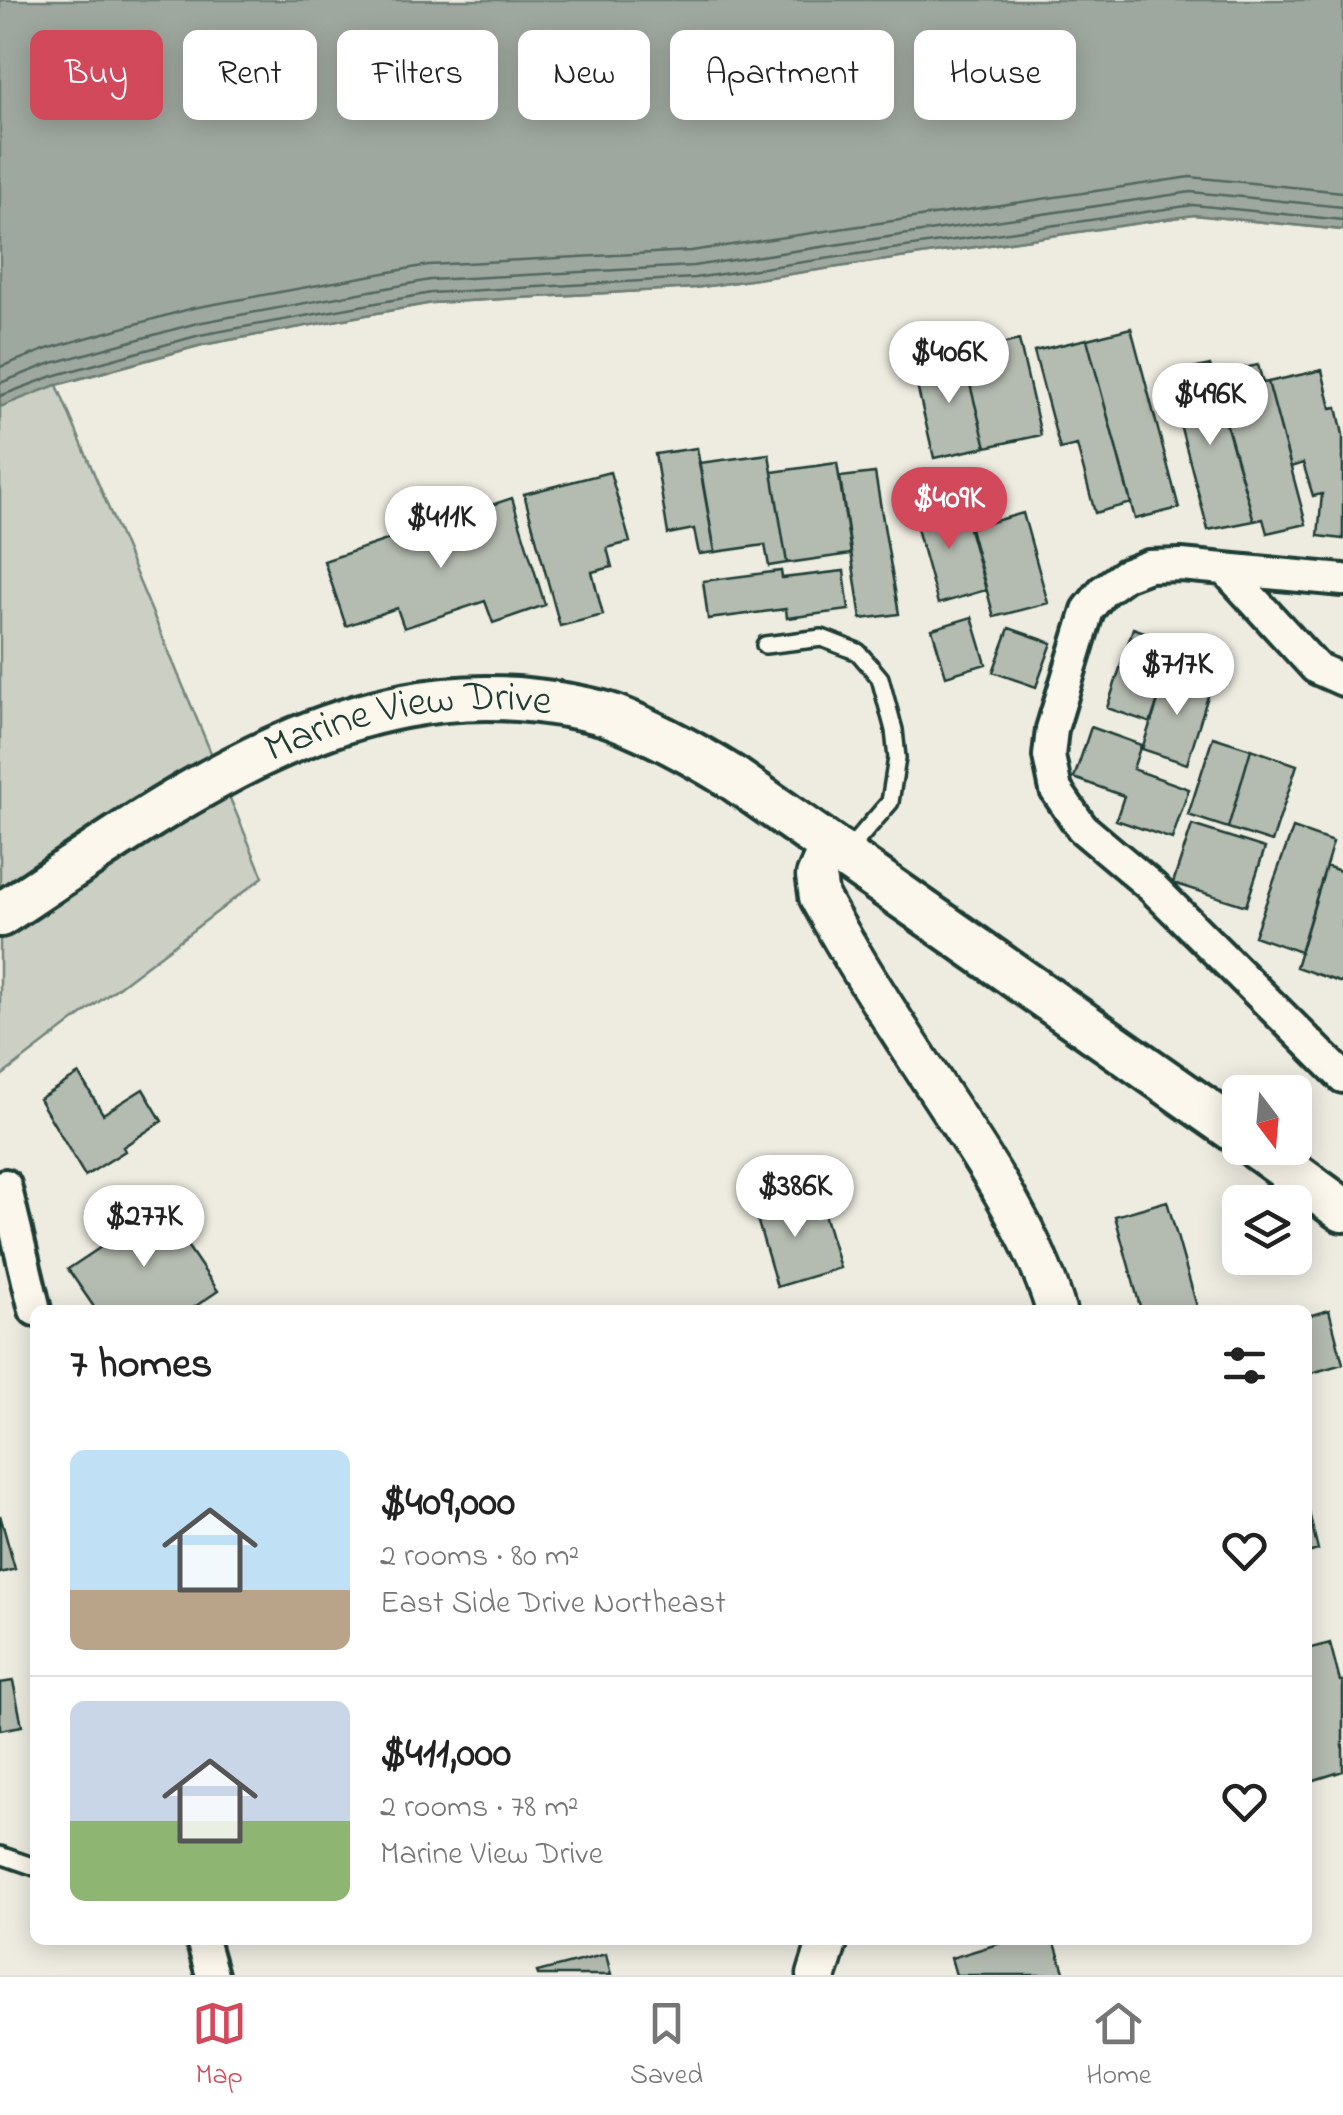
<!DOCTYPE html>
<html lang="en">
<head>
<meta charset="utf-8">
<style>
  body { margin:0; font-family:"Indie Flower",sans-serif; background:#f2f2f2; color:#222; height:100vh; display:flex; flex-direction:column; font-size:38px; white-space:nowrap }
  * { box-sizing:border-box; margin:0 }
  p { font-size:32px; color:#767676 }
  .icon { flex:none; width:55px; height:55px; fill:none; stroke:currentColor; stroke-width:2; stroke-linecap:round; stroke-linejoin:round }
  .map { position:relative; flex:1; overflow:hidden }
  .drawer { position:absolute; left:30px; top:1305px; width:1282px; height:640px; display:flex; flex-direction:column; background:#fff; border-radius:15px; box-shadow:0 5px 25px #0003 }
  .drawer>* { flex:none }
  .guide { position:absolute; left:30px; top:30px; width:1285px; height:90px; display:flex; gap:20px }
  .needle { width:65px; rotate:164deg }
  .controls { position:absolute; left:1222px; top:1075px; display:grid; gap:20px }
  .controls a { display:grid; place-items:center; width:90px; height:90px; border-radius:15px; background:#fff; box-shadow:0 5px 25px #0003; font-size:50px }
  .price { position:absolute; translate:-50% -85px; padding:0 22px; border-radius:35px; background:#fff; color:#222; font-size:32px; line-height:65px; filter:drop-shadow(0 2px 5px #0008) }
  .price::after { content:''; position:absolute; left:50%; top:60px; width:30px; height:22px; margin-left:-15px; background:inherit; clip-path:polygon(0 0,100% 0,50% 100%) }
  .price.selected { background:#d1495b; color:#fff }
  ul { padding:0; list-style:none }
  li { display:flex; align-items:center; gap:30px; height:250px; padding:0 40px }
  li+li { border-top:2px solid #e0e0e0 }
  li span { display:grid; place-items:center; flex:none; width:280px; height:200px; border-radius:15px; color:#555 }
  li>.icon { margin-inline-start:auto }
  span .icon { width:120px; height:120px; fill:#fffc; stroke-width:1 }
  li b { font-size:42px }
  h2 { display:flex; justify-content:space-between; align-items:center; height:120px; padding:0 40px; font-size:42px }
  .chip { padding:0 35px; border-radius:15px; background:#fff; box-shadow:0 5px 25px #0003; font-size:35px; line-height:90px }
  .chip.selected { background:#d1495b; color:#fff }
  .tabs { display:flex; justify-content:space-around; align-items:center; height:140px; border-top:2px solid #e0e0e0; background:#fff; font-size:28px; color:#767676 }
  .tabs a { display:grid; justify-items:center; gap:5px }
  .tabs .selected { color:#d1495b }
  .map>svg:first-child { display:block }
  .green { fill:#cbcfc4; stroke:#75867c; stroke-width:2.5 }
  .water { fill:#9fa89f; stroke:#6c7d74; stroke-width:2.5 }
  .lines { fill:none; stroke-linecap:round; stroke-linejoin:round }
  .shore { stroke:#52685f; stroke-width:2.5 }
  .building { fill:#b4bbb0; stroke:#1f3d34; stroke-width:2.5 }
  .service-casing { stroke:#1f3d34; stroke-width:22 }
  .minor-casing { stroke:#1f3d34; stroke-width:38 }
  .tertiary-casing { stroke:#1f3d34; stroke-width:45 }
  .secondary-casing { stroke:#1f3d34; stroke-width:50 }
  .service { stroke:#fbf7ec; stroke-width:15 }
  .minor { stroke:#fbf7ec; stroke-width:30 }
  .tertiary { stroke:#fbf7ec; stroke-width:38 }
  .secondary { stroke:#fbf7ec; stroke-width:42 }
  .labels { text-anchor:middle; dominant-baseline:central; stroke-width:10; stroke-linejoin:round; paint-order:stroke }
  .street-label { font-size:42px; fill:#1f3d34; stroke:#fbf7ec }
</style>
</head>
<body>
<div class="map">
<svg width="1343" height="1975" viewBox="0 0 1343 1975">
  <rect width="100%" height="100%" fill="#eeece1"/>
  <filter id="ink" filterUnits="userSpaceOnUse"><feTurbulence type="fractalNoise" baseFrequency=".01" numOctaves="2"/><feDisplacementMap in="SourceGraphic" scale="20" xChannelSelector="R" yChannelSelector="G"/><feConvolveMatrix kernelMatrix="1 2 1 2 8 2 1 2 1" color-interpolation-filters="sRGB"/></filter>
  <g filter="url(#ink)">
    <path class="green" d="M610,134L1343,230L1194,215L695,288L432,303L202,345L57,385L263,877L0,1077V210Z"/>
    <path class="water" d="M0,0H1343V230L1194,215L695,288L432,303L202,345L56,385L0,407Z"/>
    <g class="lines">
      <path class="shore" d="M0,367L47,349L193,308L428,265L691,251L1190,177L1343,192
        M0,383L49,364L197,323L430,280L693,266L1191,192L1343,207
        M0,396L53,376L200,335L431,293L694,278L1193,205L1343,220"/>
    </g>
    <path class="building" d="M1131,328L1179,508L1135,519L1087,339Z
      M1087,339L1131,503L1095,513L1077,445L1060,449L1034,351Z
      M1019,340L1041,435L986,447L962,353Z
      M962,353L986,447L934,458L912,364Z
      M1210,365L1254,521L1208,530L1167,375Z
      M1258,365L1263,383L1268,382L1306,524L1267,533L1263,519L1254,521L1212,375Z
      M1322,370L1331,408L1337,407L1343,435V539L1318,536L1322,494L1313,496L1303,463L1291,467L1268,382Z
      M697,448L715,552L699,554L694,529L668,534L655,454Z
      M769,454L787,563L769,566L765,545L715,552L699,463Z
      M837,463L851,554L787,563L772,472Z
      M610,472L630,542L607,548L612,567L592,572L603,615L560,626L524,494Z
      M875,473L899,614L861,619L840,477Z
      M512,498L545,605L493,623L485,601L404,628L397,608L346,626L324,561Z
      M961,500L986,590L938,604L913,514Z
      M1023,513L1048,603L994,617L970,528Z
      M781,571L782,578L844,571L849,610L787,618L786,609L708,619L703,581Z
      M972,617L986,664L946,676L932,629Z
      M1009,628L1052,643L1036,687L993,672Z
      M1133,628L1176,643L1151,723L1107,708Z
      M1167,671L1211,686L1187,764L1142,749Z
      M1091,727L1141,745L1133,769L1189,789L1172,839L1116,820L1124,796L1074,778Z
      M1213,737L1251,749L1228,828L1188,815Z
      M1251,749L1297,765L1272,842L1228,828Z
      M1192,825L1265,848L1246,906L1173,883Z
      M1293,828L1333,842L1300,952L1254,936Z
      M1326,866L1343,872L1342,983L1296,967Z
      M79,1074L103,1114L143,1089L162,1121L123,1147L125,1151L85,1176L39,1099Z
      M782,1196L785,1205L807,1198L813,1217L824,1214L840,1268L777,1287L753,1205Z
      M1167,1201L1198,1310H1141L1115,1216Z
      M161,1207L218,1291L190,1310H96L68,1269Z
      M1329,1310L1343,1364L1308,1374V1316Z
      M1308,1508L1318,1550L1308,1553Z
      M0,1515L15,1569L0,1573Z
      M1330,1643L1340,1681H1343V1771L1308,1782V1649Z
      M13,1681L22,1726L0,1730V1683Z
      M1011,1940H1054L1065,1975H956L951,1958Z
      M606,1954L611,1975H538L537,1972Z"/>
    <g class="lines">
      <g class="service-casing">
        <path id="service" d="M765,645L822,638L858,652L880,678L894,730L897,758L890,802L845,854
          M0,1855L35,1867"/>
      </g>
      <g class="minor-casing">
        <path id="minor" d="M1225,569L1316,668L1343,680
          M1343,580L1181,565L1149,566L1125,575L1103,591L1088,610L1052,729L1049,756L1056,790L1082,828L1152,887L1343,1077
          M5,1185L35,1310
          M202,1940L212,1975"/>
      </g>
      <g class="tertiary-casing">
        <path id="tertiary" d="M830,844L816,876L819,897C853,960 893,1021 932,1081C980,1155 1030,1224 1056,1310
          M817,1975L828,1940"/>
      </g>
      <g class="secondary-casing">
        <g id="secondary">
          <path id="s1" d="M0,915C162,809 332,676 537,701C562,704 588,708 612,716C655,732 694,754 733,778L1240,1134"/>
          <path d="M1258,1148L1343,1210"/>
        </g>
      </g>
      <use href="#service" class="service"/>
      <use href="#minor" class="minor"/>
      <use href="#tertiary" class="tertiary"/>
      <use href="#secondary" class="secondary"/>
    </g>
  </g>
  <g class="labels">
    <g class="street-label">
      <text stroke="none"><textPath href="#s1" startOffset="460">Marine View Drive</textPath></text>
    </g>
  </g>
</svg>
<div class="controls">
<a><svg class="needle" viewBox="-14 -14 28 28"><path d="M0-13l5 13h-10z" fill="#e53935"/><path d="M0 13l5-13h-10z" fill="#767676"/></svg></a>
<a><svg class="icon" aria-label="layers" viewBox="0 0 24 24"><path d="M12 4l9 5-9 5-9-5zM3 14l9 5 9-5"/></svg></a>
</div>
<b class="price" style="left:949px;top:406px">$406K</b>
<b class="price" style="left:1210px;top:448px">$496K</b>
<b class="price selected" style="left:949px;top:552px">$409K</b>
<b class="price" style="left:441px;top:571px">$411K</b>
<b class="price" style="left:1177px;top:718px">$717K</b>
<b class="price" style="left:795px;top:1240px">$386K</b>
<b class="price" style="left:144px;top:1270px">$277K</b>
<div class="guide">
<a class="chip selected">Buy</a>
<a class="chip">Rent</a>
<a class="chip">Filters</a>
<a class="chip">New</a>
<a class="chip">Apartment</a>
<a class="chip">House</a>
</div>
<section class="drawer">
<h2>7 homes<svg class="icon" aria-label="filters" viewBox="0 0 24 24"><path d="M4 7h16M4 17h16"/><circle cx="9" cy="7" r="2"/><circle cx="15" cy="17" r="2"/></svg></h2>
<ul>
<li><span style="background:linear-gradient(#bfe0f5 70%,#b9a48a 0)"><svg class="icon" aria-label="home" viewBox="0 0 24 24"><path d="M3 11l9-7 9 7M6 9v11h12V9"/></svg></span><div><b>$409,000</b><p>2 rooms · 80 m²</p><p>East Side Drive Northeast</p></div><svg class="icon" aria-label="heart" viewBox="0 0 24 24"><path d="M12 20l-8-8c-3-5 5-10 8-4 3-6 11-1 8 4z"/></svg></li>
<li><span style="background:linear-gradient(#c9d6e8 60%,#8fb573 0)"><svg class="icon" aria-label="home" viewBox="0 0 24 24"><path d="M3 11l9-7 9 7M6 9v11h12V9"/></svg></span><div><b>$411,000</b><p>2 rooms · 78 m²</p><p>Marine View Drive</p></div><svg class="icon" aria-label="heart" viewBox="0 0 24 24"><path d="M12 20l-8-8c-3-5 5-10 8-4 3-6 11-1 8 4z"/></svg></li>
</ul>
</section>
</div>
<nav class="tabs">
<a class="selected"><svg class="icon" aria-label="map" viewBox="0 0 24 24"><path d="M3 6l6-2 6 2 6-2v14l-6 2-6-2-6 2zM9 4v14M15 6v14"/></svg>Map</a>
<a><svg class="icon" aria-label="saved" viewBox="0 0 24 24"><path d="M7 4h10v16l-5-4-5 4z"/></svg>Saved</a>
<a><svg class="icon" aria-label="home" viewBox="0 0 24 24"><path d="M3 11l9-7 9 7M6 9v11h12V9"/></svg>Home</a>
</nav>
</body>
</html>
